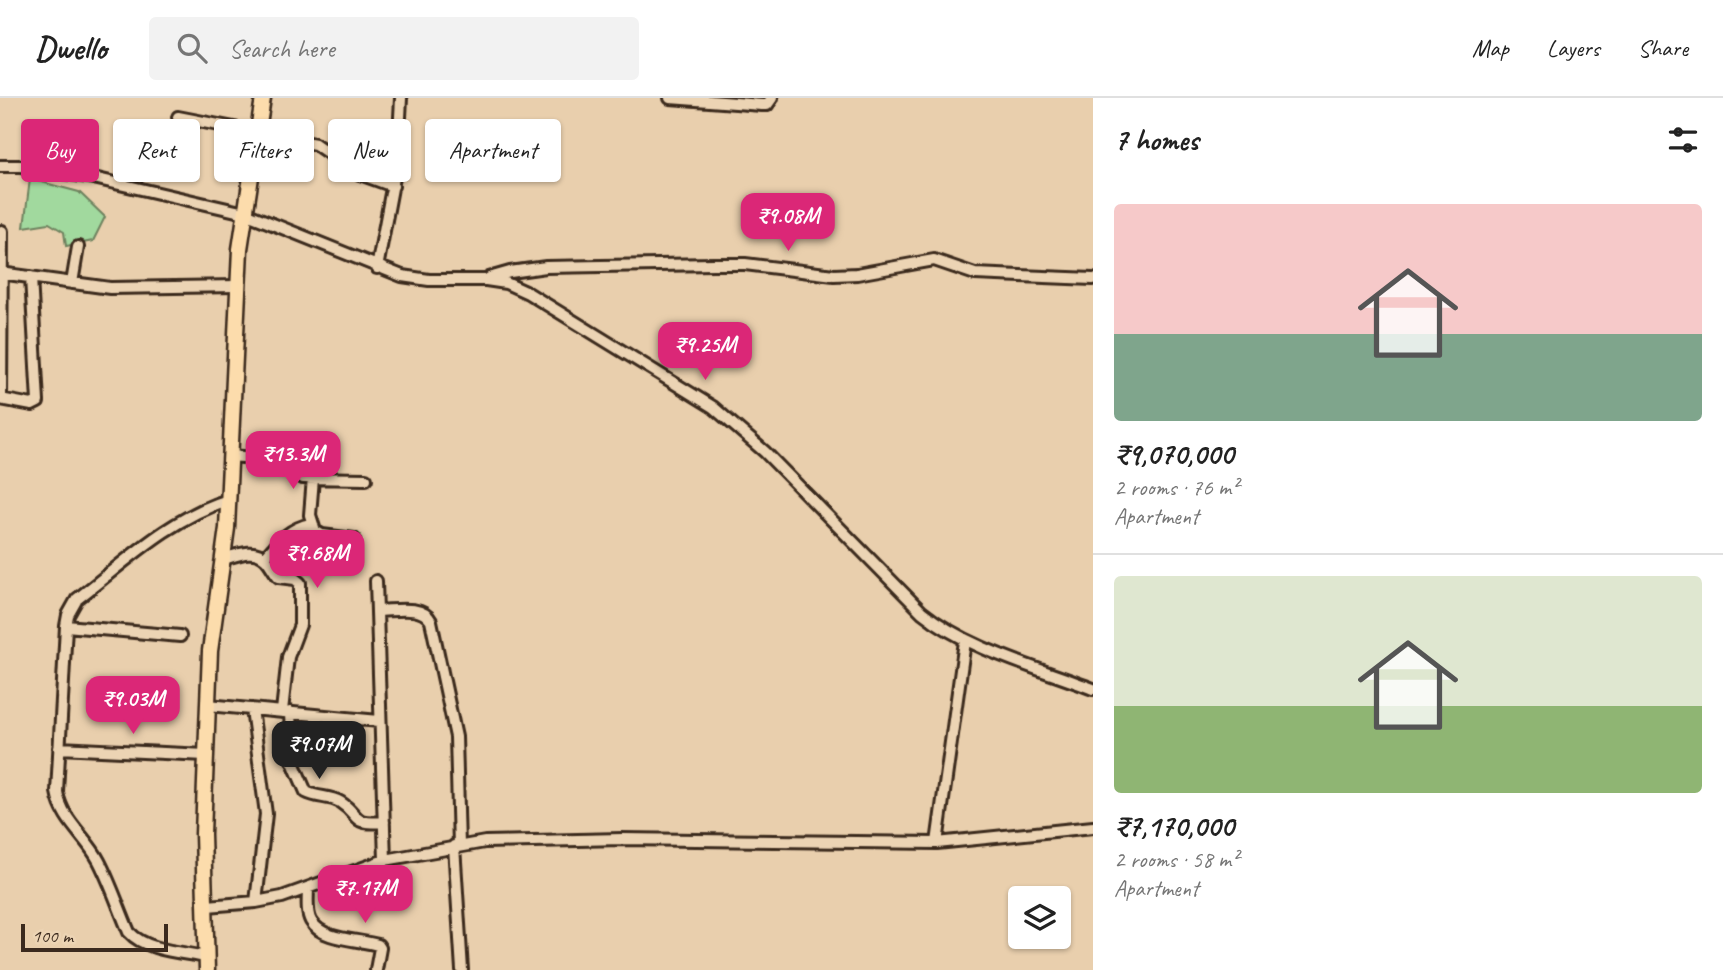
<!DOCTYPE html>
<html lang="en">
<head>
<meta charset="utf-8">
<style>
  body { margin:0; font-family:Caveat,sans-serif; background:#f2f2f2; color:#222; height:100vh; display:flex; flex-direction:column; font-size:26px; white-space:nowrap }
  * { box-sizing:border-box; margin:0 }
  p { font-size:23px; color:#767676 }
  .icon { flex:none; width:38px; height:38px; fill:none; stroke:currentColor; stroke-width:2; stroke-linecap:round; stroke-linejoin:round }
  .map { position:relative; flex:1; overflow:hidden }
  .sheet { display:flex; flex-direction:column; background:#fff; width:630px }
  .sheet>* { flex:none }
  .banner { position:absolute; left:21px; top:21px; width:665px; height:63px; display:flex; gap:14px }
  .controls { position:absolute; left:1008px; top:788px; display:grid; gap:14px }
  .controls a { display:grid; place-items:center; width:63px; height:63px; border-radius:7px; background:#fff; box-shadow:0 2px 5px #0004; font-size:35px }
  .scale { position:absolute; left:21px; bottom:18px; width:147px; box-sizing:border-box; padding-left:7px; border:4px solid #3b2a1e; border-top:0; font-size:19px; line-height:24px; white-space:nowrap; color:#3b2a1e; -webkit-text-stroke:5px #ecd4b4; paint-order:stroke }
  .price { position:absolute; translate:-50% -60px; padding:0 16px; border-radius:14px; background:#db2777; color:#fff; font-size:23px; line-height:46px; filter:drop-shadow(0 2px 4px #0008) }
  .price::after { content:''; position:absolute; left:50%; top:42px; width:21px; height:16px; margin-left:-10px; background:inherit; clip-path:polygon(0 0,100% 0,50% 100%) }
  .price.active { background:#222; color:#fff }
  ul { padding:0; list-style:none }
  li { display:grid; align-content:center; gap:14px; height:371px; padding:0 21px }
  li+li { border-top:2px solid #e0e0e0 }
  li span { display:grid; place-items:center; height:217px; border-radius:7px; color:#555 }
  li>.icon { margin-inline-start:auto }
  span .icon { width:126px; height:126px; fill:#fffc; stroke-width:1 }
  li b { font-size:30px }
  h2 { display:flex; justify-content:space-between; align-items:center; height:84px; padding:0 21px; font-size:30px }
  .chip { padding:0 24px; border-radius:7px; background:#fff; box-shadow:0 2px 5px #0004; font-size:24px; line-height:63px }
  .chip.active { background:#db2777; color:#fff }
  header { display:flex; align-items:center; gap:42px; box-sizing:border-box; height:98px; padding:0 35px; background:#fff; border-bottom:2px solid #e0e0e0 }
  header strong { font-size:33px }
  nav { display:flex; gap:38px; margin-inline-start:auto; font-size:24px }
  .search { width:490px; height:63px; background:#f2f2f2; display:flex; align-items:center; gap:18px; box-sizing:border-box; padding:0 24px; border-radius:7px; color:#767676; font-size:26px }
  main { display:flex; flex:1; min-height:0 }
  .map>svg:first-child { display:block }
  .green { fill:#a1d99e; stroke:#6e825e; stroke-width:2 }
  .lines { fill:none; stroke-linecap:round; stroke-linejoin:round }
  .minor-casing { stroke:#3b2a1e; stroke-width:16 }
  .major-casing { stroke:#3b2a1e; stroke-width:19 }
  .minor { stroke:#ecd4b4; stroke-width:10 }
  .major { stroke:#fcdcac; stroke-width:14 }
</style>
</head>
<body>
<header>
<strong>Dwello</strong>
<div class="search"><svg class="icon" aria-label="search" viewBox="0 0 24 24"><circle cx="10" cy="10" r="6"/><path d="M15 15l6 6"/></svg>Search here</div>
<nav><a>Map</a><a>Layers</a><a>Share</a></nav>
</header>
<main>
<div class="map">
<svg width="1093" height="872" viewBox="0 0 1093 872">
  <rect width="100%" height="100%" fill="#e9cfad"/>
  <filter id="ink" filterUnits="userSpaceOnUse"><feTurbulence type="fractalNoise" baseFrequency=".0143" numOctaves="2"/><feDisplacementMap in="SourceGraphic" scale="14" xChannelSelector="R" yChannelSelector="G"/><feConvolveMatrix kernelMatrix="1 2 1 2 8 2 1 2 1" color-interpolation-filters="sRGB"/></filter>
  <g filter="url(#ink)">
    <path class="green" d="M30,81L79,94L105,119L93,143L66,148L64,134L49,125L24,129Z"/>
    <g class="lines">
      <g class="minor-casing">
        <path id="minor" d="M670,0L762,7H767L772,0
          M178,19L315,46L357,75L393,88
          M0,68H21L89,79L245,115L402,178L429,182H486L506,185L528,195L713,309L765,354L922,514C969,552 1036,569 1093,591
          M377,170L398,58L401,0
          M0,175L110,190L238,188
          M489,180L510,174L546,169L713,166H745L834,177L857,176L934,162L975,176L1093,181
          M72,185L78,149
          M0,301L32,307L38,304L31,179
          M1,301L2,133
          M230,358L295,363L299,377L303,380L366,381
          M313,380L310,417L315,433L322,437L354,441
          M265,459C279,443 290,430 311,426
          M223,461C237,457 254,449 266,461C271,466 274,474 279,479L295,481L300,485V527L288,559L282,613
          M376,483L385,762
          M377,513C394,513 422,506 431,523L456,639L459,748
          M66,528L180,538
          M208,607L379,623
          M252,611L266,716L256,804
          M290,614L292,662L306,694C317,700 330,698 340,704C362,718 349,727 384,724
          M59,650L206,657
          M937,745L965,543
          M454,748L462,872
          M308,790C308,800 306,814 311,823C322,843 359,841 378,847L380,850L376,872
          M207,808L256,804L282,799L385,762L485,744L622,741L937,745L1093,729
          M206,859C182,854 146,853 129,834C119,811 111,786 99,763C86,738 62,723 57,694L66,528L68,517L77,501C124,465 170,420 228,402"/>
      </g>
      <g class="major-casing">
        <path id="major" d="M207,872L203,736L210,553L227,430L240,151L263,0"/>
      </g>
      <use href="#minor" class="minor"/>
      <use href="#major" class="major"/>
    </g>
  </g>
</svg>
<div class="controls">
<a><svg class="icon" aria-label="layers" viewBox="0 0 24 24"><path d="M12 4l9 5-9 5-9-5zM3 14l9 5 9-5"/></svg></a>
</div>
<div class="scale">100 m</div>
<b class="price" style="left:788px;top:155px">₹9.08M</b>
<b class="price" style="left:705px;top:284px">₹9.25M</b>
<b class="price" style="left:293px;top:393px">₹13.3M</b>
<b class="price" style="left:317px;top:492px">₹9.68M</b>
<b class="price" style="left:133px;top:638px">₹9.03M</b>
<b class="price active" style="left:319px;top:683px">₹9.07M</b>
<b class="price" style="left:365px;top:827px">₹7.17M</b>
<div class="banner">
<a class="chip active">Buy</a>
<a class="chip">Rent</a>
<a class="chip">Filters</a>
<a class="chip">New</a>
<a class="chip">Apartment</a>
</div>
</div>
<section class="sheet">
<h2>7 homes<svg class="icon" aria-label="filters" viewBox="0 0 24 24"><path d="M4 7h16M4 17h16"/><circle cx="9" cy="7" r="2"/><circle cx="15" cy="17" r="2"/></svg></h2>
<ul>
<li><span style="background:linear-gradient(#f6c9c9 60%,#7fa58c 0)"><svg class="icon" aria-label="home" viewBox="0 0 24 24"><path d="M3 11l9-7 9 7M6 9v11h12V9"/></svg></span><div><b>₹9,070,000</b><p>2 rooms · 76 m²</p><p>Apartment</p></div></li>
<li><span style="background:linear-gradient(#dfe7d0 60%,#8fb573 0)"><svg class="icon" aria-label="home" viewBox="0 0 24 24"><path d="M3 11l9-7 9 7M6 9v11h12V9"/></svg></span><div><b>₹7,170,000</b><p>2 rooms · 58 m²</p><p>Apartment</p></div></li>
</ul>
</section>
</main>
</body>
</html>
